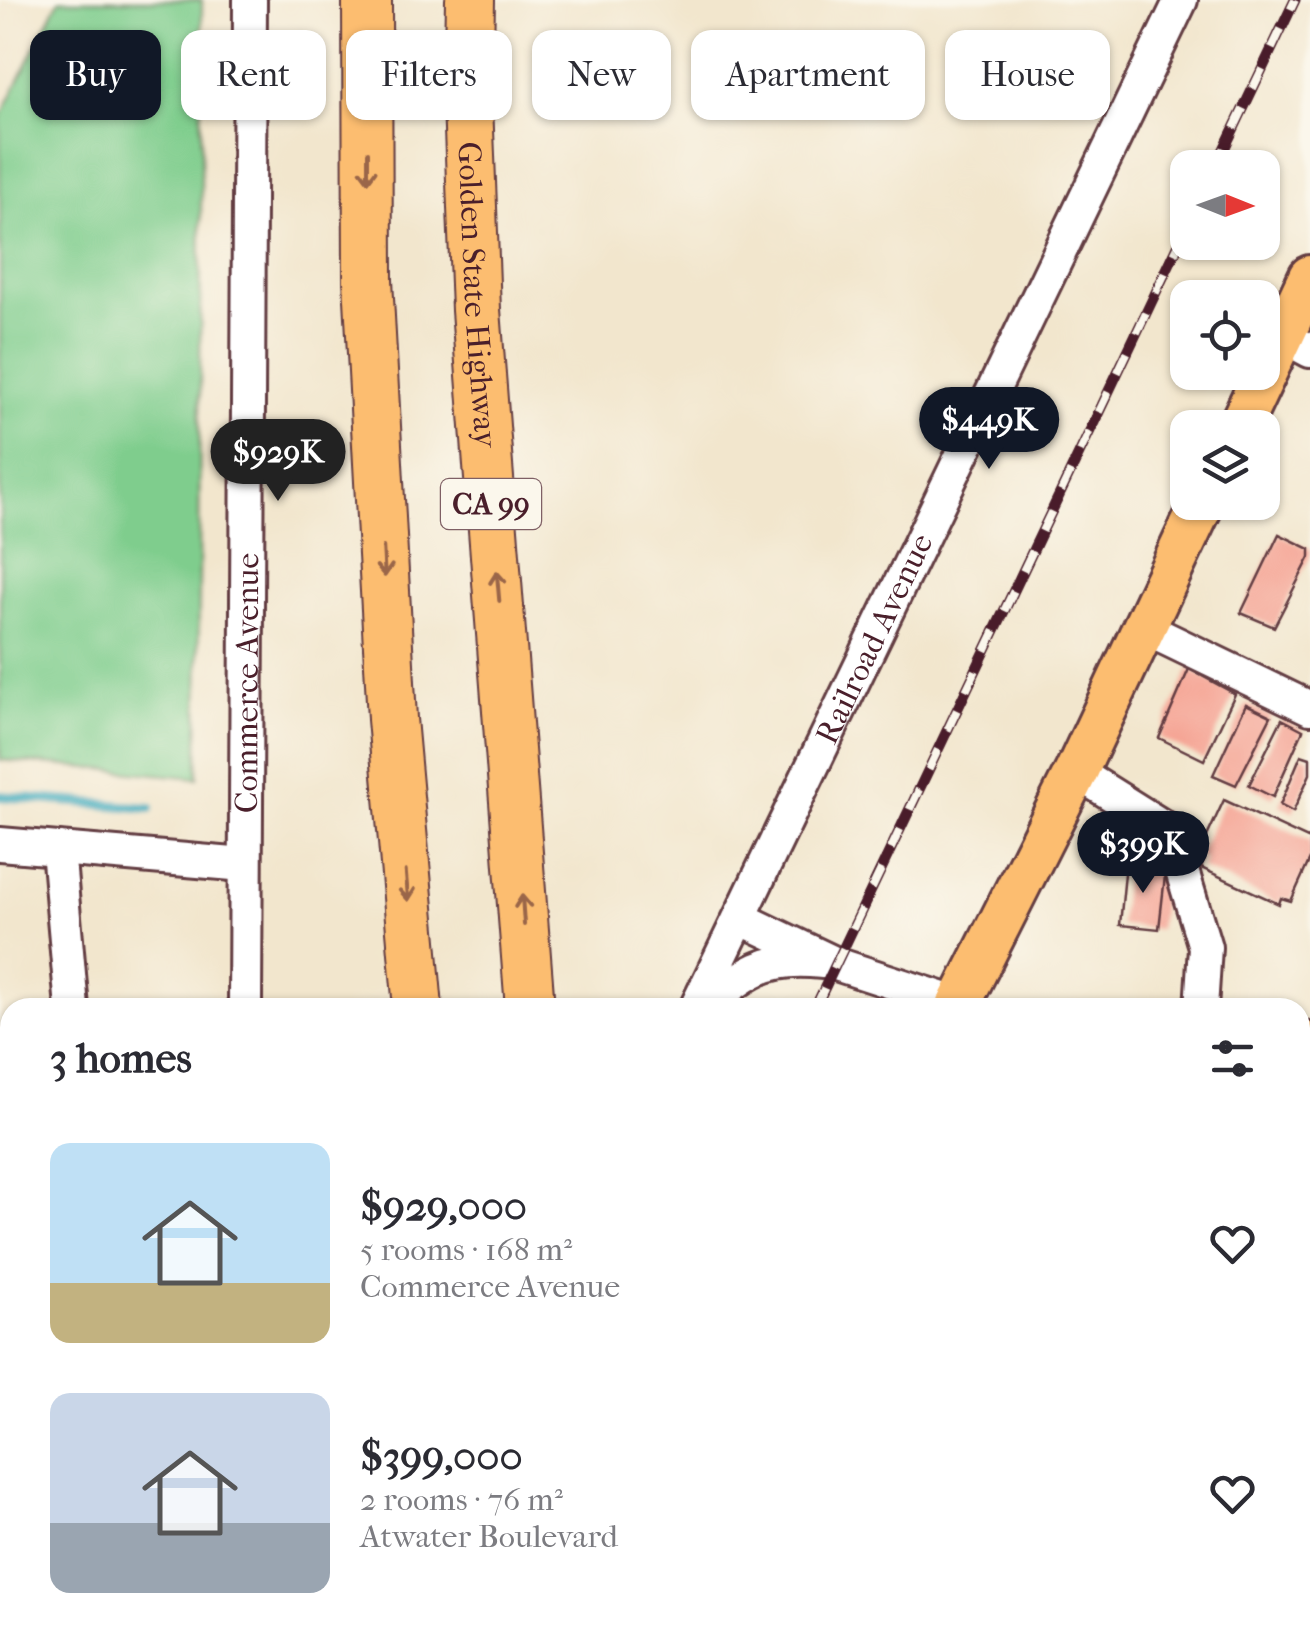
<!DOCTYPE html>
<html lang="en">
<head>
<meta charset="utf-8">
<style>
  body { margin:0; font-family:"IM FELL French Canon",serif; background:#f2f2f3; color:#2b2b33; height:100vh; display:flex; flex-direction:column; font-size:38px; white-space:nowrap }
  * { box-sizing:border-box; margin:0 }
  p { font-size:32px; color:#7c7c81 }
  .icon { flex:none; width:55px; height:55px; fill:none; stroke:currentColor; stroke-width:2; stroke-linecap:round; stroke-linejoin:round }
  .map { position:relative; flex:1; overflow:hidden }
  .panel { position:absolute; left:0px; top:998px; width:1310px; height:642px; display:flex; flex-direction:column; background:#fff; border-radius:30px 30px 0 0; box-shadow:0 2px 8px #0004 }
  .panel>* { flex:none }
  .guide { position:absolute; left:30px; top:30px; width:1250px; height:90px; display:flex; gap:20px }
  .needle { width:65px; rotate:91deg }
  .controls { position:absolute; left:1170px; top:150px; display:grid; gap:20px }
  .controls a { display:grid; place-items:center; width:110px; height:110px; border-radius:20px; background:#fff; box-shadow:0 2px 8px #0004; font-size:50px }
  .price { position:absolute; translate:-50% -85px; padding:0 22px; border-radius:35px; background:#111827; color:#fff; font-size:32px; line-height:65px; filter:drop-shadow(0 2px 5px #0008) }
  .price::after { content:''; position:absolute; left:50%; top:60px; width:30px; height:22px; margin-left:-15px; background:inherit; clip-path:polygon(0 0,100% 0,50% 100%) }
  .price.current { background:#222; color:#fff }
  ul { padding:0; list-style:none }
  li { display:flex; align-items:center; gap:30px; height:250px; padding:0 50px }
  li span { display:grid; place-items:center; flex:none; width:280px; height:200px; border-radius:20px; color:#555 }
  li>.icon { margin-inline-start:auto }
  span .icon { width:120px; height:120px; fill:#fffc; stroke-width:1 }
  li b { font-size:42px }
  h2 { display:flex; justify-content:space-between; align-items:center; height:120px; padding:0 50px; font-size:42px }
  .pill { padding:0 35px; border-radius:20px; background:#fff; box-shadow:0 2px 8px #0004; font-size:35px; line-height:90px }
  .pill.current { background:#111827; color:#fff }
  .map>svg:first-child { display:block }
  .green { fill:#7fcd8d; stroke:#64765c; stroke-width:2.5 }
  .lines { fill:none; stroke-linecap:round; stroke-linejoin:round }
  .stream { stroke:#3ca9bb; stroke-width:10 }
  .building { fill:#f5a595 }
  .minor-casing { stroke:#633d43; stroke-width:38 }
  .major-casing { stroke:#633d43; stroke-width:48 }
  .highway-casing { stroke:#633d43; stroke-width:52 }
  .minor { stroke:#fff; stroke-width:32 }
  .major { stroke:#fcbd6f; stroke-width:42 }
  .highway { stroke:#fcbd6f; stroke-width:48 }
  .rail-casing { stroke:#4a1f2b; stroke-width:11 }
  .rail { stroke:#fbf7ec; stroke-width:8; stroke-dasharray:22; stroke-linecap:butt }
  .oneway { stroke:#9a664a }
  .labels { text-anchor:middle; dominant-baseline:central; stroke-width:9; stroke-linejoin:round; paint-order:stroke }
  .shield { fill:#fbf7ec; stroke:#7f6065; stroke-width:2.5 }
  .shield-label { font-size:30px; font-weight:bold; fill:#4a1f2b }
  .street-label { font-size:32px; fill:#4a1f2b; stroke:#fbf7ec }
</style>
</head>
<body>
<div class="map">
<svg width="1310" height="1638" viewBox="0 0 1310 1638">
  <rect width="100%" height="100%" fill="#fbf7ec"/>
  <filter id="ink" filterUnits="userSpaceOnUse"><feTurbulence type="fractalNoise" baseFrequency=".01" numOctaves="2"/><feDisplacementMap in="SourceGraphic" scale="20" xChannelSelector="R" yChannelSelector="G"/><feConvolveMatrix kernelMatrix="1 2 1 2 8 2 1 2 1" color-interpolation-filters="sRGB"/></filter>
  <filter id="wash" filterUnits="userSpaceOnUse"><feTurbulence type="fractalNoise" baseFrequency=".0048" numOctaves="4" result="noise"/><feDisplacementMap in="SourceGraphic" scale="40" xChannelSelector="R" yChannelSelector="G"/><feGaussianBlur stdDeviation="2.25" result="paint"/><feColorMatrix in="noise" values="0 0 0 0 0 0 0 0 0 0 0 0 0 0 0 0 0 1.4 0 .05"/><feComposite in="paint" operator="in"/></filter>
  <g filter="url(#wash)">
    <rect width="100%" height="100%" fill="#f2e6cd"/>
    <path class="green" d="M59,0H202L198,778L0,760V118Z"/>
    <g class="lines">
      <path class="stream" d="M0,796L150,808"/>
    </g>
    <g id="blocks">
      <path class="building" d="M1279,534L1310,549V557L1274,627L1241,613Z
        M1189,669L1235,694L1204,760L1159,738Z
        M1246,704L1271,716L1236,785L1213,775Z
        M1282,719L1303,730L1273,797L1249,785Z
        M1301,755L1310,758V774L1293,812L1280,805Z
        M1224,800L1310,840V859L1291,901L1281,898L1279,904L1201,868L1205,860L1198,856Z
        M1126,863L1166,867L1159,929L1120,925Z
        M0,1267L10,1271V1374L0,1369Z
        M1300,1419H1310V1494H1300Z
        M817,1630H881V1638H817Z"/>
    </g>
  </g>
  <g filter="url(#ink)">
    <use href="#blocks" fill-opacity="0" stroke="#633d43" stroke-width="2.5"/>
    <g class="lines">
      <g class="minor-casing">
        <g id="minor">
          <path d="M1282,336L1310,351"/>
          <path d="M1144,628L1310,708"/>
          <path d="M1076,772L1170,831L1205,947L1201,1008"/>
          <path d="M0,844L245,865"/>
          <path d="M58,849L72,1008"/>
          <path d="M740,918L836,964L959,1004"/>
          <path id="s1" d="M245,1008L250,0"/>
          <path id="s2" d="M696,1008L1181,0"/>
          <path d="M704,1008C745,973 766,955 821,962"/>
          <path d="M0,1546L10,1526"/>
          <path d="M1300,1546H1310"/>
          <path d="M273,1630L278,1638"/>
          <path d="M389,1638L393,1630"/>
          <path d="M937,1638V1630"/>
        </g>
      </g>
      <g class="major-casing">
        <path id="major" d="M1239,428L1310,277
          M957,1008L1076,772L1203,502
          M1300,1043L1310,1044
          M644,1638L648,1630"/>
      </g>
      <g class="highway-casing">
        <g id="highway">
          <path d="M367,0L368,280L392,719L418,1008"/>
          <path id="s3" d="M470,0L468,104L476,310L530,1008"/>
          <path d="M470,1630L471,1638"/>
          <path d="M576,1630V1638"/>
          <path d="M743,1638L744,1630"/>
        </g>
      </g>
      <use href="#minor" class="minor"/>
      <use href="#major" class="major"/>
      <use href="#highway" class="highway"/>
      <g class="rail-casing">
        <path id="rail" d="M1215,168L1295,0
          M815,1008L1188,225
          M513,1638L517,1630"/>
      </g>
      <use href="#rail" class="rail"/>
    </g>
    <defs><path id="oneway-shaft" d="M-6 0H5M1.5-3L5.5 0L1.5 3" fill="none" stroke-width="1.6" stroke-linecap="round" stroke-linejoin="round" transform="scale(2.5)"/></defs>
    <g class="oneway">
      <use href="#oneway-shaft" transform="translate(368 167) rotate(90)"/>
      <use href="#oneway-shaft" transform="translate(384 562) rotate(87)"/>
      <use href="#oneway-shaft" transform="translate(498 586) rotate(-95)"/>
      <use href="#oneway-shaft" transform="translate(407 886) rotate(85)"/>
      <use href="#oneway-shaft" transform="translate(523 910) rotate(-94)"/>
    </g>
  </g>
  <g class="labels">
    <rect class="shield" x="441" y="479" width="100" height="50" rx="8"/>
    <g class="shield-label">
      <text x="491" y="504">CA 99</text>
    </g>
    <g class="street-label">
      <text stroke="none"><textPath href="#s3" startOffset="295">Golden State Highway</textPath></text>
      <text stroke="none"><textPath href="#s2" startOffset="410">Railroad Avenue</textPath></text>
      <text stroke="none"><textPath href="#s1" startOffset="325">Commerce Avenue</textPath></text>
    </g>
  </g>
</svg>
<div class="controls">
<a><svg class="needle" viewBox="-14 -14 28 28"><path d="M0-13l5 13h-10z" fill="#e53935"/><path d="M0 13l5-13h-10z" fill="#7c7c81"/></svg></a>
<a><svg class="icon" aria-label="locate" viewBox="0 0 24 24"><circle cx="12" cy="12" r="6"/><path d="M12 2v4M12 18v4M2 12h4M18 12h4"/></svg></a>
<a><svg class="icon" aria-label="layers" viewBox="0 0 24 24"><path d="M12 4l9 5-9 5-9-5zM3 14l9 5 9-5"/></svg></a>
</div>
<b class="price" style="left:989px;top:472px">$449K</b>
<b class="price current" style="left:278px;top:504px">$929K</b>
<b class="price" style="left:1143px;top:896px">$399K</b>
<div class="guide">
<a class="pill current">Buy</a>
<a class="pill">Rent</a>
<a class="pill">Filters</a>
<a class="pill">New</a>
<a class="pill">Apartment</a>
<a class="pill">House</a>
</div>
<section class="panel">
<h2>3 homes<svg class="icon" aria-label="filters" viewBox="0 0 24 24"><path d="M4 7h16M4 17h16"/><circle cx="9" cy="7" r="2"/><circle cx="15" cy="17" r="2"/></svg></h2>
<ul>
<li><span style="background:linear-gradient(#bfe0f5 70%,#c2b280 0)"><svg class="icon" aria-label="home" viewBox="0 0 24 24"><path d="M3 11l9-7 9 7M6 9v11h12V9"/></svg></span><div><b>$929,000</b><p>5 rooms · 168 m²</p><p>Commerce Avenue</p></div><svg class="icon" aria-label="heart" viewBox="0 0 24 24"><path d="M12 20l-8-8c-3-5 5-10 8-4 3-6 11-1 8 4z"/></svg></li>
<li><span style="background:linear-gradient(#c9d6e8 65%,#9aa5b1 0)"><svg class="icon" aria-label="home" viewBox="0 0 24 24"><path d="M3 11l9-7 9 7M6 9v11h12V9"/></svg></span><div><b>$399,000</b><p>2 rooms · 76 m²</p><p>Atwater Boulevard</p></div><svg class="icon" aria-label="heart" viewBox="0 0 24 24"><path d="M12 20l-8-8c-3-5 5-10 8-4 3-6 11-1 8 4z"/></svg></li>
</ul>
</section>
</div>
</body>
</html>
